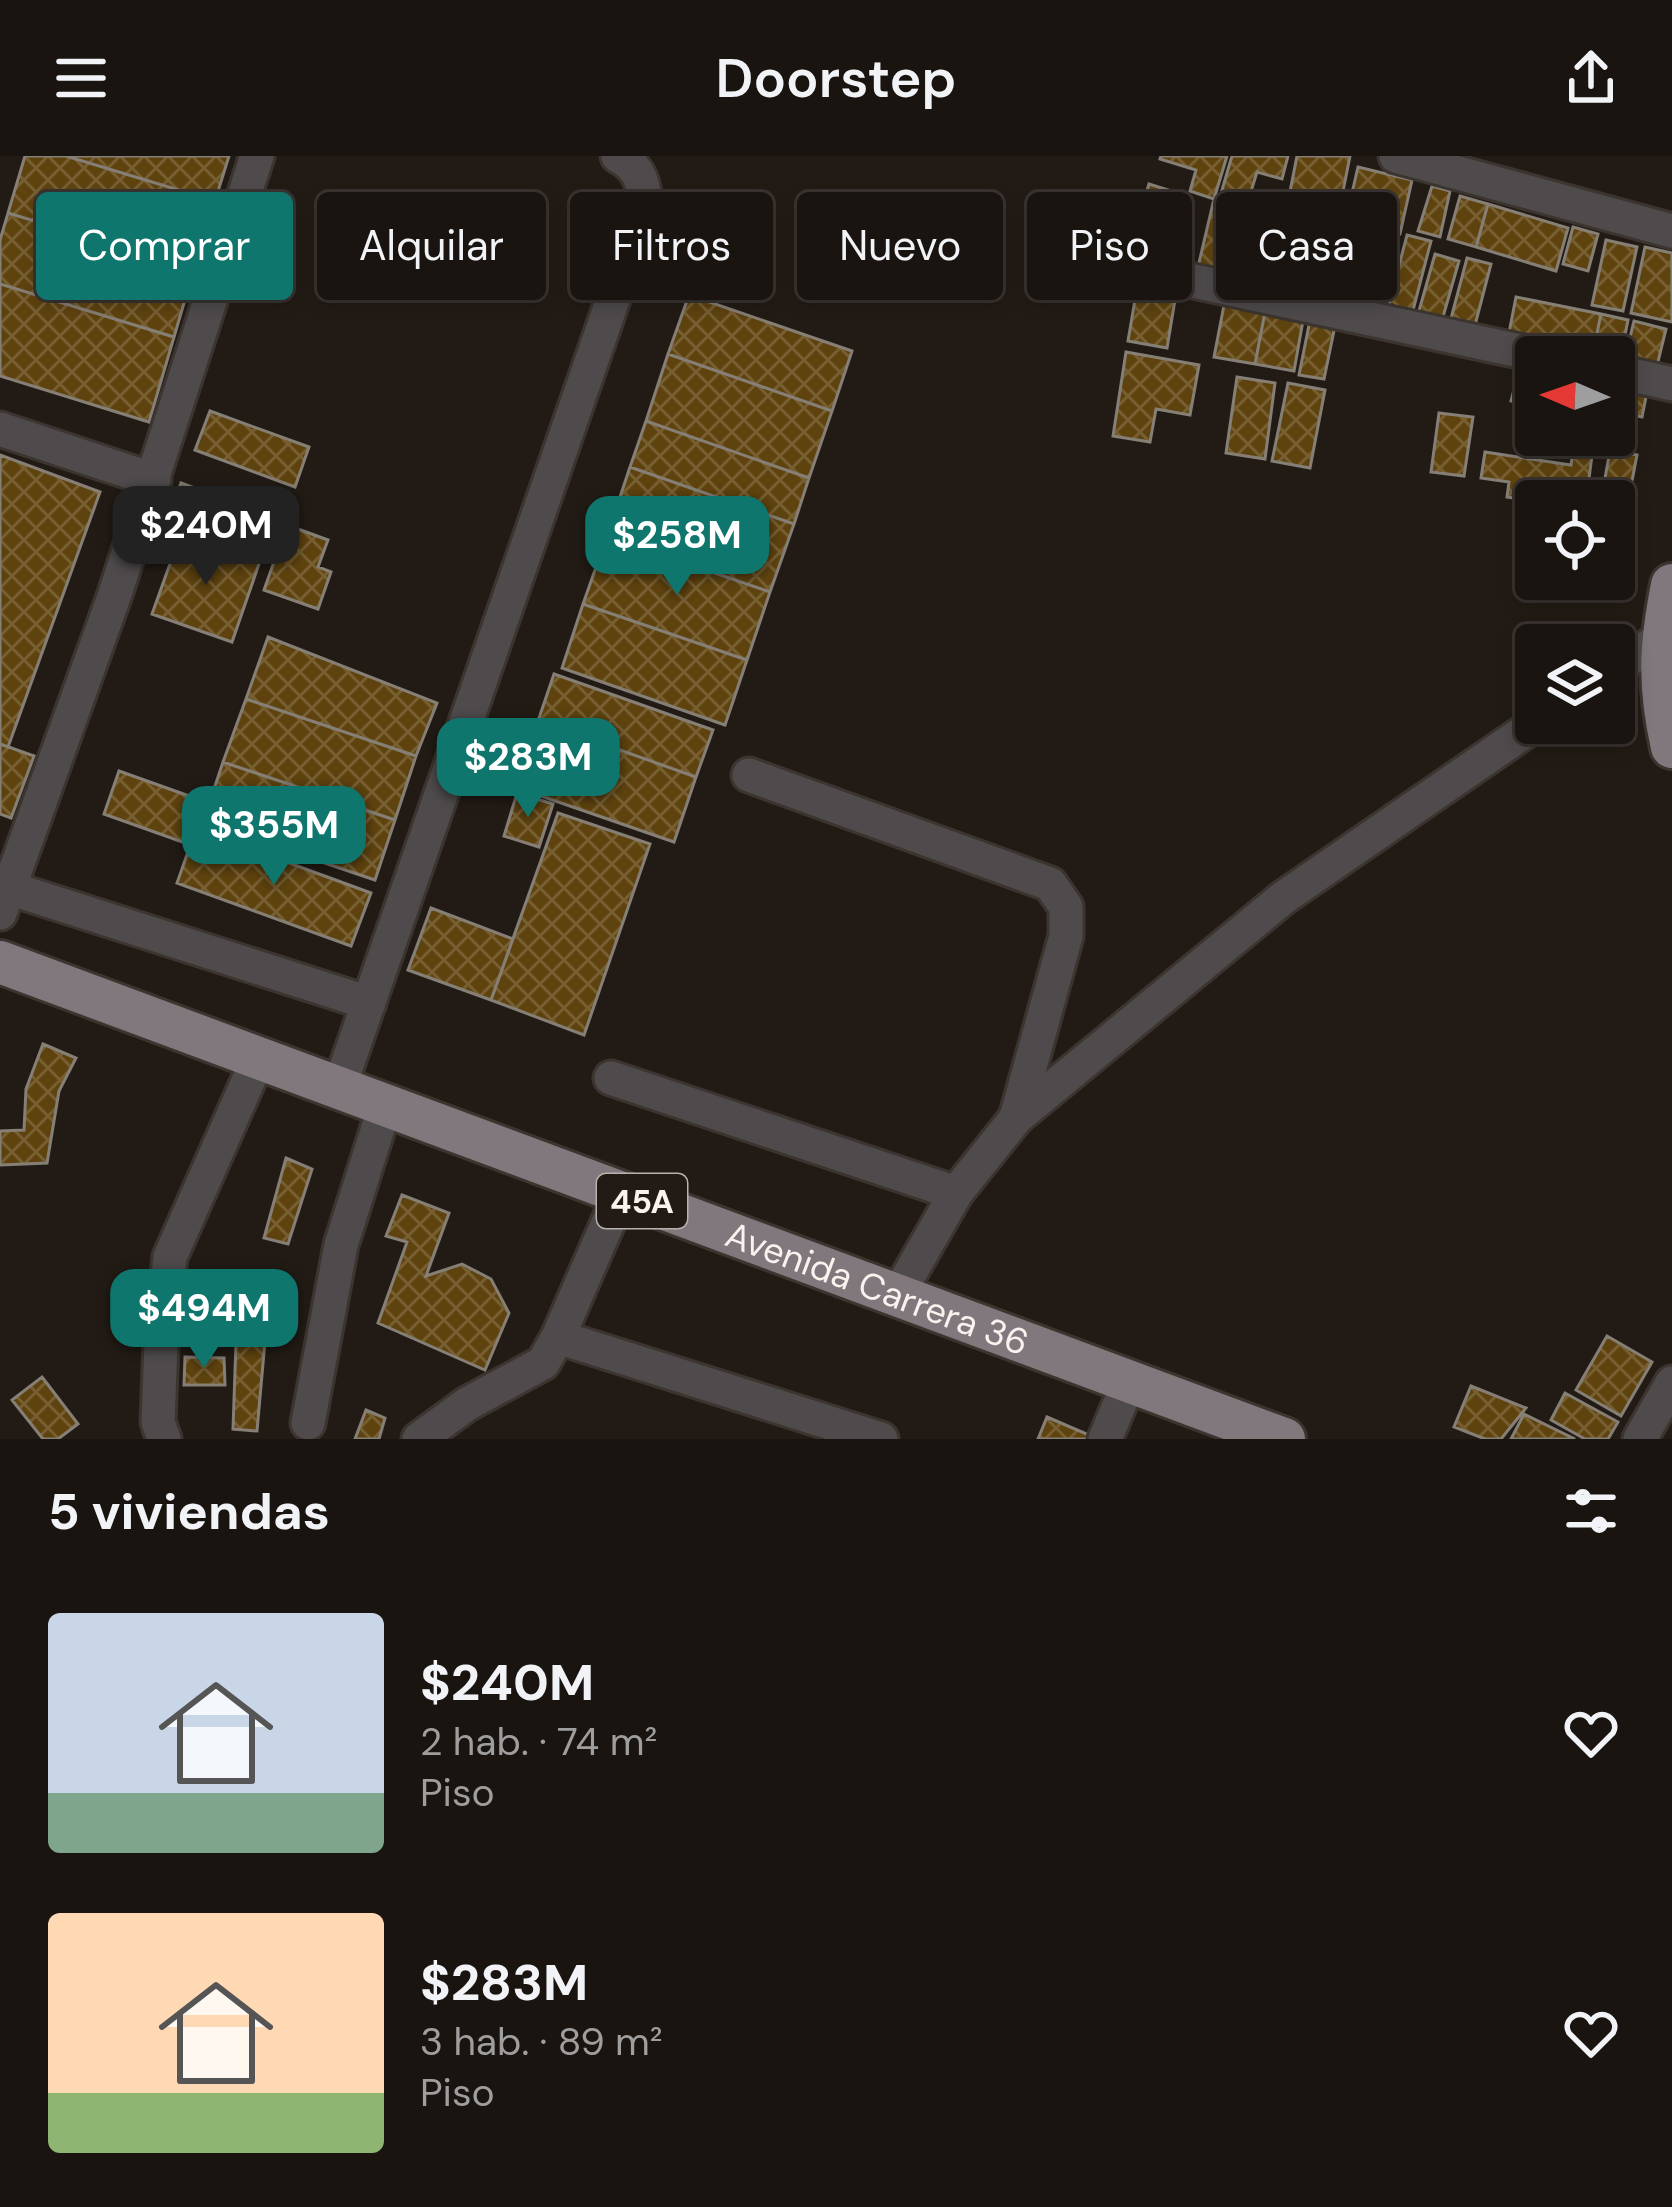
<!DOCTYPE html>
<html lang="es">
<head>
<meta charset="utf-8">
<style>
  body { margin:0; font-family:"DM Sans",sans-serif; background:#231d19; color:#f1f3f6; height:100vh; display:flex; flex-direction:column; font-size:45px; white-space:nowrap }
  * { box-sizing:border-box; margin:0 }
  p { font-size:39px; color:#9f9e9f }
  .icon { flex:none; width:66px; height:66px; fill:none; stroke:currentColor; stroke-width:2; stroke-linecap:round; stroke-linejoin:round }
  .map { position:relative; height:1283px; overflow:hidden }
  .drawer { display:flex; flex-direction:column; background:#1a1410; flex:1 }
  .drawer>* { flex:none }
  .top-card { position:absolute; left:36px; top:36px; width:1602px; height:108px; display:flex; gap:24px }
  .needle { width:78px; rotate:272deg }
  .buttons { position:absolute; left:1515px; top:180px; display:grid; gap:24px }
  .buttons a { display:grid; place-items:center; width:120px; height:120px; border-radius:12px; background:#1a1410; box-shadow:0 6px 18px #0003,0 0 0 3px #383330; font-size:60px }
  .price { position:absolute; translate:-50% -102px; padding:0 27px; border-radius:24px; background:#0f766e; color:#fff; font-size:39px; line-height:78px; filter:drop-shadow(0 3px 6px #0008) }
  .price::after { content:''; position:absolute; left:50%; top:72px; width:36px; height:27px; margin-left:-18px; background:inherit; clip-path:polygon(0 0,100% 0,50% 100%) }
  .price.on { background:#222; color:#fff }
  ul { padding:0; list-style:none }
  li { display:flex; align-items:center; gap:36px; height:300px; padding:0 48px }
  li span { display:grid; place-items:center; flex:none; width:336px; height:240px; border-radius:12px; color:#555 }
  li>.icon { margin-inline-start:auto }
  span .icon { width:144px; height:144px; fill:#fffc; stroke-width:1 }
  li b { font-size:51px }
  h2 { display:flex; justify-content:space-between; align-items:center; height:144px; padding:0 48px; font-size:51px }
  .tag { padding:0 42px; border-radius:12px; background:#1a1410; box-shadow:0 6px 18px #0003,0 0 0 3px #383330; font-size:42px; line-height:108px }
  .tag.on { background:#0f766e; color:#fff }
  header { display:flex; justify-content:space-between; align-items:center; height:156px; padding:0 48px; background:#1a1410; font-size:54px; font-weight:600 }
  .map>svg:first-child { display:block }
  .building { fill:url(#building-cross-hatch); stroke:#857f75; stroke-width:3 }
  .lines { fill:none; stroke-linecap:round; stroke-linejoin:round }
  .minor-casing { stroke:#3c352f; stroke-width:39 }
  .major-casing { stroke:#3c352f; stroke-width:48 }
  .minor { stroke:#4f4b4d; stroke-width:33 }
  .major { stroke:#81787d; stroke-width:42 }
  .labels { text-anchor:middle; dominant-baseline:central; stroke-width:12; stroke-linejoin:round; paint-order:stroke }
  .shield { fill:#221b15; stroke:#b8b2ad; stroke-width:3 }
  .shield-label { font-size:33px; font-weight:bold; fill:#f8f3ee }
  .street-label { font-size:36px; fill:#f8f3ee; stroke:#221b15 }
</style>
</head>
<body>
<header><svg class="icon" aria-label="menu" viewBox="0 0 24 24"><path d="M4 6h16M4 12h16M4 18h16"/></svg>Doorstep<svg class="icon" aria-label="share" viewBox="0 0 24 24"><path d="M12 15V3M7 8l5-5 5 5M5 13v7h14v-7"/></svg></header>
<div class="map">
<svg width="1672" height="1283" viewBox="0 0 1672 1283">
  <defs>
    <pattern id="building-cross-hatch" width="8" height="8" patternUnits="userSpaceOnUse" patternTransform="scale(3)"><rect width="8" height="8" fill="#5f430f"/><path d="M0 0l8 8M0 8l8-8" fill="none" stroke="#775f32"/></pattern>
  </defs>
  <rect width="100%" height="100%" fill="#221b15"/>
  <path class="building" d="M25,0H66L215,45L194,113L8,57Z
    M66,0H229L215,45Z
    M1161,0H1227L1214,43L1190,35L1196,14L1160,3Z
    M1232,0H1288L1282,23L1257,16L1249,42L1222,34Z
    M1297,0H1350L1332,91L1309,87L1312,72L1284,66Z
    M1358,11L1412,24L1400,78L1374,72L1357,144L1329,137Z
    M1149,28L1184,39L1164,102L1144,95L1150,76L1136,72Z
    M1432,30L1450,35L1440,81L1418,75Z
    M1460,40L1488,48L1476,91L1448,83Z
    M1214,43L1243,49L1239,67L1267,74L1255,125L1198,111Z
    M1488,48L1568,72L1556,115L1476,91Z
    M8,57L194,113L174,181L0,128V84Z
    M1284,66L1312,72L1300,133L1272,127Z
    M1573,71L1598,78L1588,115L1563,108Z
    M1407,79L1431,85L1411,162L1387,156Z
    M1606,84L1637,91L1623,155L1592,149Z
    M1379,85L1394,89L1379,154L1364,150Z
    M1645,91L1672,97V166L1631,157Z
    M1435,98L1459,105L1441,168L1417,162Z
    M1467,102L1491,108L1473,177L1449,170Z
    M1138,126L1177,132L1167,192L1128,185Z
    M0,128L174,181L149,266L0,220Z
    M689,139L852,195L832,255L668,198Z
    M1516,141L1601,158L1592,201H1572L1507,187Z
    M1225,144L1266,151L1255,208L1214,201Z
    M1266,151L1304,159L1294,215L1255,208Z
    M1601,158L1628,164L1619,210L1614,201H1592Z
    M1311,159L1336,165L1324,223L1299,219Z
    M1634,165L1666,173L1655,218L1623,210Z
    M1126,196L1199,209L1190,259L1156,253L1150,286L1113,280Z
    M668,198L832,255L809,322L646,265Z
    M1523,200L1536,204V251L1511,245Z
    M1614,219L1649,226L1642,261L1614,255Z
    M1237,221L1275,227L1265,303L1226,297Z
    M1288,227L1325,234L1310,312L1272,305Z
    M210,255L309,291L295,331L195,294Z
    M1439,257L1473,261L1464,320L1431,316Z
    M646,265L809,322L794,368L630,311Z
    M1574,289L1593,292L1586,345L1536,346L1507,341L1509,326L1481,322L1485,296L1571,309Z
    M1610,294L1637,299L1626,356L1614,354V345H1601Z
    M0,299L100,336L8,591L0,588Z
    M630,311L794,368L770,436L607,380Z
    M181,327L282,364L267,406L166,369Z
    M287,369L328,384L318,411L331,416L318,453L264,434Z
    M181,377L260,405L232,486L152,458Z
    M607,380L770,436L747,504L583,448Z
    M583,448L747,504L725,569L562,512Z
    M268,481L437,547L416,600L246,543Z
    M554,518L713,574L696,621L538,565Z
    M246,543L416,600L395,664L223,606Z
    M538,565L696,621L674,686L515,631Z
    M0,588L34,600L11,662L0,658Z
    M223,606L395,664L375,724L203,666Z
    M119,615L206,646L191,689L104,658Z
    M517,637L553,648L539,691L504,680Z
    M558,657L650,688L584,879L491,844Z
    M196,673L371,737L351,790L177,727Z
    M431,752L513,783L491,844L408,814Z
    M43,888L76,902L59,935L47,1007L0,1009V975L24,974L26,933Z
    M286,1002L312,1013L288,1088L264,1082Z
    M402,1039L449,1057L426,1120L462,1108L491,1123L509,1157L485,1214L378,1167L407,1086L386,1080Z
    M196,1146L253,1151V1182L265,1185L257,1275L233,1273L236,1187L191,1185Z
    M1607,1180L1652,1206L1621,1260L1576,1234Z
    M185,1201L224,1202L225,1229H184Z
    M42,1221L78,1268L58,1283H43L12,1244Z
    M1471,1230L1526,1252L1501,1283H1485L1454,1271Z
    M1565,1237L1618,1266L1608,1283H1585L1551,1264Z
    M366,1254L385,1262L379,1283H355Z
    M1524,1258L1575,1283H1511Z
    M1047,1261L1098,1283H1038Z"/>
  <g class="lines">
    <g class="minor-casing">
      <path id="minor" d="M1396,0L1672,75
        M1175,121L1547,201
        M1614,215L1672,228
        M0,273L154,324
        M1614,514L1662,481
        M749,619L1050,728L1066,751V780L1016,962
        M9,732L369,847
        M0,757L115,438L257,0
        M611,922L956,1037
        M339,932L644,54C646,31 640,11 618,0
        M897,1140L956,1037L1016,962L1283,742L1537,567
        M558,1181L881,1283
        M308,1267L341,1089L385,950
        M164,1283L158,1266L161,1187L170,1101L258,903
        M419,1283L467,1248L543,1207L558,1181L621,1037
        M1105,1283L1129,1226
        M1640,1283L1672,1227"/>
    </g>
    <g class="major-casing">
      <g id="major">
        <path d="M1672,429C1660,490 1658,529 1672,591"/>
        <path id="s1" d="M0,806L1284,1283"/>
      </g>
    </g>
    <use href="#minor" class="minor"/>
    <use href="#major" class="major"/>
  </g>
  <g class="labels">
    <rect class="shield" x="597" y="1018" width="90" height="54" rx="9"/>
    <g class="shield-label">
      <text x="642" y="1045">45A</text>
    </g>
    <g class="street-label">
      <text stroke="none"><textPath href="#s1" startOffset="936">Avenida Carrera 36</textPath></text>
    </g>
  </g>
</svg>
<div class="buttons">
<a><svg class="needle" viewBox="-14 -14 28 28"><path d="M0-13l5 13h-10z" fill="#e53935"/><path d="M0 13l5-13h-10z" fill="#9f9e9f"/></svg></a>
<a><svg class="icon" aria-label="locate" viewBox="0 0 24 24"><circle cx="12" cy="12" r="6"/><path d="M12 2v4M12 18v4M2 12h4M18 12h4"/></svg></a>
<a><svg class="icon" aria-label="layers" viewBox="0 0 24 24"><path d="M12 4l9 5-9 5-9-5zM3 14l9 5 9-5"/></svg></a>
</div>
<b class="price on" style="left:206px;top:432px">$240M</b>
<b class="price" style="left:677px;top:442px">$258M</b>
<b class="price" style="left:528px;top:664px">$283M</b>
<b class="price" style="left:274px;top:732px">$355M</b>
<b class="price" style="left:204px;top:1215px">$494M</b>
<div class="top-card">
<a class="tag on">Comprar</a>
<a class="tag">Alquilar</a>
<a class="tag">Filtros</a>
<a class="tag">Nuevo</a>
<a class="tag">Piso</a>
<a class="tag">Casa</a>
</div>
</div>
<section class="drawer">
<h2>5 viviendas<svg class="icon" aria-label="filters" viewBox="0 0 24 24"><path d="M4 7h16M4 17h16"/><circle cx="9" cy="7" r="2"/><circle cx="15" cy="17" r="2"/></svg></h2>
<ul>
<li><span style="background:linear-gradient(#c9d6e8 75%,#7fa58c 0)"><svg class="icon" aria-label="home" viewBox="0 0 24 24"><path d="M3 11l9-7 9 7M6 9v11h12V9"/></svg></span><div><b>$240M</b><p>2 hab. · 74 m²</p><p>Piso</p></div><svg class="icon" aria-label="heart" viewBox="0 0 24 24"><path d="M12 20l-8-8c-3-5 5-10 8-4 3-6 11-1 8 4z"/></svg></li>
<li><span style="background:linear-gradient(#ffd9b3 75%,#8fb573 0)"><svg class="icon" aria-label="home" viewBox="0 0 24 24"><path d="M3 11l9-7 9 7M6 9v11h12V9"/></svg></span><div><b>$283M</b><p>3 hab. · 89 m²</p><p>Piso</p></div><svg class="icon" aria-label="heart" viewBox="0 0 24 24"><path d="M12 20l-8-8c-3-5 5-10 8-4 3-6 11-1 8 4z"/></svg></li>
</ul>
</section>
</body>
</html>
